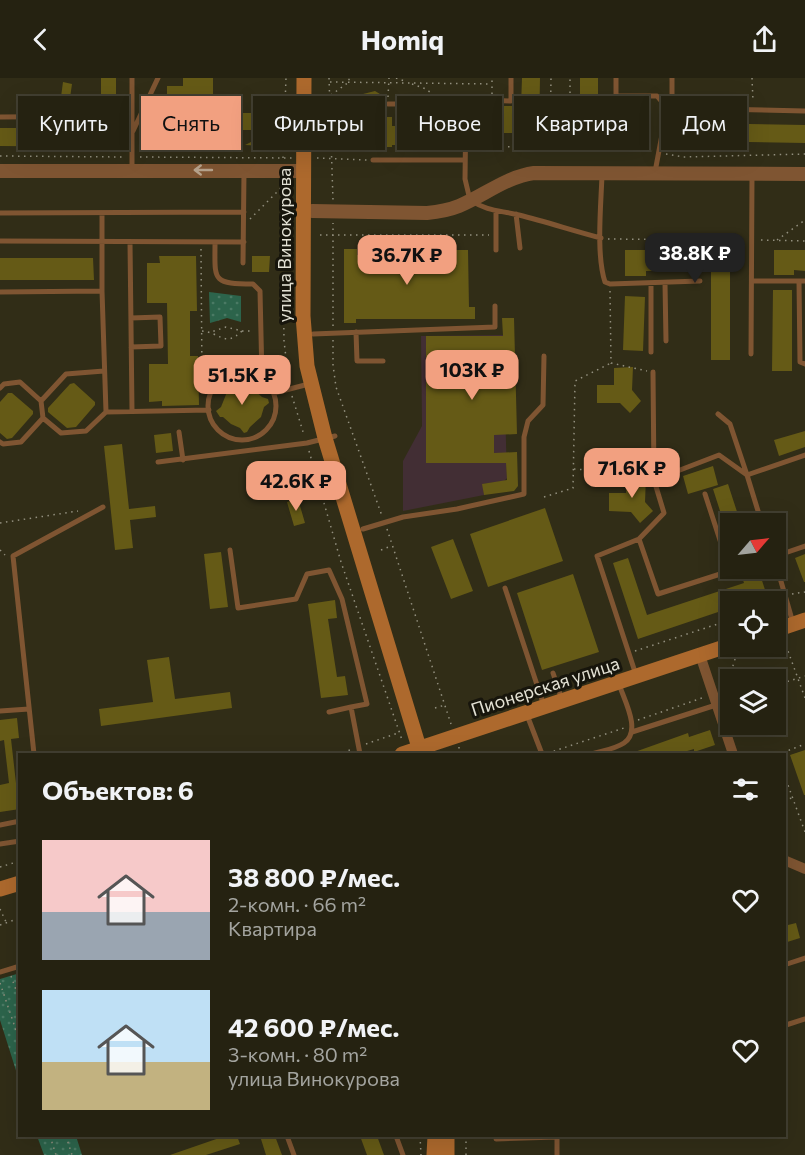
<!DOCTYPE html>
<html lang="ru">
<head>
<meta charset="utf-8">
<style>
  body { margin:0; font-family:Commissioner,sans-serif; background:#2d2a1a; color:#f1f3f6; height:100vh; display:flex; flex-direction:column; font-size:22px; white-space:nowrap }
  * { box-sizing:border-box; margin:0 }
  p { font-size:20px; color:#a3a49f }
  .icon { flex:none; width:33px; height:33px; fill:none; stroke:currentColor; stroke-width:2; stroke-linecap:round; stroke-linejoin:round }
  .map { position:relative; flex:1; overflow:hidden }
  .details { position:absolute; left:18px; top:675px; width:768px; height:384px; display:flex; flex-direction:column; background:#252211; border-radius:0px; box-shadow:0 6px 24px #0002,0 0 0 2px #423f31 }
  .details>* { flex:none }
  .top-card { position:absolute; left:18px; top:18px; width:770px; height:54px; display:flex; gap:12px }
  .needle { width:39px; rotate:62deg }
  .tools { position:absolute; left:720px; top:435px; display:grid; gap:12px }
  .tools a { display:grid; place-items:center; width:66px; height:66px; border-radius:0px; background:#252211; box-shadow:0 6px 24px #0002,0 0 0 2px #423f31; font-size:30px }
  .price { position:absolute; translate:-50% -51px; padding:0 14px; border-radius:12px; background:#f2a080; color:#111; font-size:20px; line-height:39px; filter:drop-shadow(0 2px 3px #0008) }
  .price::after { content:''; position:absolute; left:50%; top:36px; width:18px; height:14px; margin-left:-9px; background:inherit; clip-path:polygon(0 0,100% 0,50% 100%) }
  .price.active { background:#222; color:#fff }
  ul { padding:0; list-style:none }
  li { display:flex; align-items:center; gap:18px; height:150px; padding:0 24px }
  li span { display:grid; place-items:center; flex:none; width:168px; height:120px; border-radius:0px; color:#555 }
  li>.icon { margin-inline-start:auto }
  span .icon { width:72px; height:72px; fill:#fffc; stroke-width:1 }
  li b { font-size:26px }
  h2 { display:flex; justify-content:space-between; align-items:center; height:72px; padding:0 24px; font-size:26px }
  .chip { padding:0 21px; border-radius:0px; background:#252211; box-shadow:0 6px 24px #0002,0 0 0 2px #423f31; font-size:21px; line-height:54px }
  .chip.active { background:#f2a080; color:#111 }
  header { display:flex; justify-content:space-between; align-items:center; height:78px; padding:0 24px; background:#252211; font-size:27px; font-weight:700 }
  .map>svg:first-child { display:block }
  .commercial { fill:#422e34 }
  .park { fill:url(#park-dots) }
  .building { fill:#655a16 }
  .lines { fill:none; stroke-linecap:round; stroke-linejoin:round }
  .path { stroke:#93907f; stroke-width:1.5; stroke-dasharray:1.5 4.5; stroke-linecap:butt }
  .service { stroke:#7f5532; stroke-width:5 }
  .minor { stroke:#7f5532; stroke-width:10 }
  .tertiary { stroke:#7f5532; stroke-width:14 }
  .secondary { stroke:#ad692d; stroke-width:15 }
  .oneway { stroke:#b7a38c }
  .labels { text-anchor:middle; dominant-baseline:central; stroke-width:6; stroke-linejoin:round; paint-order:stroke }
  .street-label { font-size:18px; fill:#e4e2d5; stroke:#17150c }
</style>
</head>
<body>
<header><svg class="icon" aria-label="back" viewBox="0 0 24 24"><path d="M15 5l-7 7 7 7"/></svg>Homiq<svg class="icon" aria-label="share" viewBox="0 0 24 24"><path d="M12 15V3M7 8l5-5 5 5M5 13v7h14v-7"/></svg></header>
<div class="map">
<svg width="805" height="1077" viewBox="0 0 805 1077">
  <defs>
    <pattern id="park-dots" width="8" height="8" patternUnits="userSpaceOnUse" patternTransform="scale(1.5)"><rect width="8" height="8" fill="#2c644b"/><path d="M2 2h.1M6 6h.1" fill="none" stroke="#4a7a64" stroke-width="1.8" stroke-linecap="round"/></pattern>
  </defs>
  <rect width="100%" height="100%" fill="#312d17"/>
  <path class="commercial" d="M503,257L507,400L504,403L483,406L484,417L403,433V383L422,348L421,258Z"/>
  <path class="park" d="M209,214L241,218V244L227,240L210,245Z
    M20,895V1002H19L0,942V901Z
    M37,1058H76L82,1077H44Z"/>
  <path class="building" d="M101,0H116V18H101Z
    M183,0H213V66H166V69H157L158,50H153V40H169L170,17H167V8H183Z
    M522,0H540L539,55H483L484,28H521Z
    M580,0H598V29L635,30V57L580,56Z
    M63,4L72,6L70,20L61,19Z
    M375,13L380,16V39H392V48H457L458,67H392V69H375V49L363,47L360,42H346V20H360L363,16Z
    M239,35H258V52H240Z
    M688,45L805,47V65L687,63Z
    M0,50H116V69L0,68Z
    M271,54V68L245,67Z
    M344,171H357V177H413V172H468L469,229H475V241H356V245H344Z
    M625,172H730V282H711V193H646V198H625Z
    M774,172H805V193L794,192V197H774Z
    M159,178H196L197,233H190V278H198L199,327L162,328V323L149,324V286H168L167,225H147V185H160Z
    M252,178H270L269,194H252Z
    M0,180H93L94,202H0Z
    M773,212H792V293H772Z
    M625,218L645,219L643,273L623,272Z
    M502,240H514L517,356L494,357V375L517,374L518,408L514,413L484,417L482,406L507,402L506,385H426V258H503Z
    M633,289L632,312L641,323L630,335L620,325H597V307H614V290Z
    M235,303L239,307L252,310L262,319L268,321L269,325L264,329L261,339L250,349L247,354L244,355L240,350L231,346L223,339H220L216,333L221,329L231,304Z
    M74,305L95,324V327L76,349L67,350L48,334V330L70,306Z
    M8,315H12L33,333V336L12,360L7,361L0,355V324Z
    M805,353V369L779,378L774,362Z
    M171,355L173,373L156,375L154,357Z
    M122,366L129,431L155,428L156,439L130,442L133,470L115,472L104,368Z
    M713,388L718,407L688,416L683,398Z
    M627,397L646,399L645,424L653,433L640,445L631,434L609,433V415H626Z
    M728,406L741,446H730L729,461L713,411Z
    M298,421L305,445L294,448L287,424Z
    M545,430L563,483L488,509L470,456Z
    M453,461L473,513L451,521L431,469Z
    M221,474L228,529L210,531L204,476Z
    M805,476V504H804L795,480Z
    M628,480L647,537L744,505L741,496L756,490H758L767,518L750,524H730V530L638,561L613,485Z
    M573,496L599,574L542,592L517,515Z
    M335,522L337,540L328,541L337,599L345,598L348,617L321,620L308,526Z
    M169,579L175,621L230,614L232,630L101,648L99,631L153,624L147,582Z
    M17,640L19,660L11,661L16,705L20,704V731L0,734V707L9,705L4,662L0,663V642Z
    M710,652L715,667L694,674V671L677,676H629L688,655L689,659Z
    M805,672V717H804L790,677Z
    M796,845L800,860L784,865V848Z
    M225,1058H237L240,1066L206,1077H170Z
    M260,1058H275L282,1077H266Z
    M360,1058H377L384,1077H367Z"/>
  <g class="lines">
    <path class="path" d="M329,0L333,122
      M396,0L407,4
      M752,0L753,23
      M330,4L492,6
      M412,6L426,11L436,19
      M492,16V0
      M331,17L349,4V0
      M388,19L389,0
      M472,68L639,71L652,73
      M550,68L551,0
      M570,69V0
      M666,76L683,79L805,76
      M0,78L124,79
      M140,79L292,80
      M283,80L286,0
      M317,80L367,82
      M282,106L284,263L289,305
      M250,141L281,110
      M320,157H489
      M608,161L744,162
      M761,162L805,163
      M777,162L805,142
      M201,171L202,301L210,319
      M610,213L611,285L647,293
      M333,248V145
      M202,253C219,254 225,270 242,253L226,249L211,254
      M242,253H254
      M333,262V287L336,309L382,438
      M292,318L304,357
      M309,373L341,484L402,662
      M574,391L647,397
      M544,419L573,410L575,303L611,285
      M0,445L78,433
      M387,451L451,646
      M0,472L5,477
      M381,472L391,468
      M792,516L805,514
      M725,544L729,554
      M784,562L805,620
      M635,573L730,542
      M776,607L805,598
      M720,608L731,594L736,578
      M724,616H730
      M435,630L445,627
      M638,642L705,619
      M366,666L398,655
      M459,669V676
      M548,675L624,650
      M337,676L350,672
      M784,676L787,673L805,666
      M784,696L805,754
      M784,722L792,720
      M0,789L20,783
      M0,831L6,844
      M0,847L20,840
      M11,898L20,923
      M0,905L20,964
      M50,1058L56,1077
      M66,1058L72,1077
      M420,1058L421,1077
      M466,1077V1058"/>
    <path class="service" d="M132,0V91
      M616,0V18H657L667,30L672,17V0
      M388,26H466L483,22L511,23V0
      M466,26L465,101L470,122C489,134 499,132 519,137C547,144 574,153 601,160
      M0,39L132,38
      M133,53L158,0
      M373,82H464
      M655,94L667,30L805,33
      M602,97C601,127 596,177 605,204L610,206L700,203
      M0,135L244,134
      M102,135V213L106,334
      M516,136L520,170
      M0,163L244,164
      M130,164L132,332
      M215,164C215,202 211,206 253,206L260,213L262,300
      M496,172V134
      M243,185L244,94
      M752,203H805
      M799,203L800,284L805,286
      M651,205V274
      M665,205L666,263
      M0,214L102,213
      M131,240L160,239L161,268L131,269
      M356,254L357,283H383
      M313,256L495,249V228
      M751,276L752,98
      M208 328a34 34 0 1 1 68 0a34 34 0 1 1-68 0Z
      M0,310L4,306L20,304L41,323L43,340L61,355L86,353L106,334L209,332
      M274,315L309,306
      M41,323L66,296L104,293
      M179,354L183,382
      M0,364L3,366L21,364L43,340
      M158,384L307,365L335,358
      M654,402L719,377L747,397L730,346L718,336
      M705,416L730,493
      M762,446L747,397L805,377
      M363,451L403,439L457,431L524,416V359L528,343L543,327L544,278
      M639,461L664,435L654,402L653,294
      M230,472L238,530L296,521L307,496L329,492L342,521L367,626L351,629L360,676
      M776,478L805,468
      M776,486L793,545
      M505,510L544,628
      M553,595L562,622
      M636,597L597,478L639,461L658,516L739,490
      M0,633L29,631
      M329,634L351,629
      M527,637L542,676
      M632,654L716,627
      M34,676L13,478L103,429
      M592,676C602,673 615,671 624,665C642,653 624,622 619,606
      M0,747L20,743
      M0,766L20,763
      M784,887L805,880
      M0,894L20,888
      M786,947L805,941
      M287,1058L294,1077
      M396,1058L403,1077
      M496,1061L557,1059V1077"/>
    <path class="minor" d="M700,577L733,676
      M784,782L805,791"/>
    <path class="tertiary" d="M0,93H303
      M312,133L427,135C438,134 449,132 459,128C485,117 506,99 534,95L805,96"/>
    <path class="secondary" d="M304,0L303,238L307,288L325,360L421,676
      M776,552L805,542
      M402,676L730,567
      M0,811L20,805
      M434,1077L435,1058
      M447,1077V1058"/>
  </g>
  <defs><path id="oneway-shaft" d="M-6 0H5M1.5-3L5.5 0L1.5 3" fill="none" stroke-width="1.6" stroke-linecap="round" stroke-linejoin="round" transform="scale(1.5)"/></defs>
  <use class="oneway" href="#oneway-shaft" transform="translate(203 92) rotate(180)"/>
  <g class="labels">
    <g class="street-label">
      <text transform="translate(284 167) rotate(-90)">улица Винокурова</text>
      <text transform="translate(545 608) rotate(-18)">Пионерская улица</text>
    </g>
  </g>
</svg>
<div class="tools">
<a><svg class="needle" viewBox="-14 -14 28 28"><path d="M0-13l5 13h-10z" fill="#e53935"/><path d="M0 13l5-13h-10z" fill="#a3a49f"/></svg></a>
<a><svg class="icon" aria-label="locate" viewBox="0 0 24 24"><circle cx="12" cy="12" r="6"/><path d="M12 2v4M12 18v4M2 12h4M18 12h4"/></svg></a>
<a><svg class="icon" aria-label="layers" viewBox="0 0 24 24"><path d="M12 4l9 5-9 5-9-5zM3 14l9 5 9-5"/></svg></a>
</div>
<b class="price active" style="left:695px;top:206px">38.8K ₽</b>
<b class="price" style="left:407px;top:208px">36.7K ₽</b>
<b class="price" style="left:472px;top:323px">103K ₽</b>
<b class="price" style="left:242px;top:328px">51.5K ₽</b>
<b class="price" style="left:632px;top:421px">71.6K ₽</b>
<b class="price" style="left:296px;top:434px">42.6K ₽</b>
<div class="top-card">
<a class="chip">Купить</a>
<a class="chip active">Снять</a>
<a class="chip">Фильтры</a>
<a class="chip">Новое</a>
<a class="chip">Квартира</a>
<a class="chip">Дом</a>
</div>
<section class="details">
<h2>Объектов: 6<svg class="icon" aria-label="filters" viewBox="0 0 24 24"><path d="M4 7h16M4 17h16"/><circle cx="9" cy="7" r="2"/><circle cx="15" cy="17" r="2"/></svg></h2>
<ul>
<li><span style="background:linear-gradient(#f6c9c9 60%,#9aa5b1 0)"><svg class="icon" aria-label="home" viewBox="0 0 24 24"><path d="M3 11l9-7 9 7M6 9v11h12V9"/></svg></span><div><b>38 800 ₽/мес.</b><p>2-комн. · 66 m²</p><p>Квартира</p></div><svg class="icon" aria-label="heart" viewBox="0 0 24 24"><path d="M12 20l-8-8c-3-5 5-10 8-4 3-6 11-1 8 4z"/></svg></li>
<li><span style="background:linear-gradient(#bfe0f5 60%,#c2b280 0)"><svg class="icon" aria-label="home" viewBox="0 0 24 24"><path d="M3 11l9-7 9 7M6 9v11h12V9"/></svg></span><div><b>42 600 ₽/мес.</b><p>3-комн. · 80 m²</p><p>улица Винокурова</p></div><svg class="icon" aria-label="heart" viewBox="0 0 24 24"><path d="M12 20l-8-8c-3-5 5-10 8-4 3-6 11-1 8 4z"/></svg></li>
</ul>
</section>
</div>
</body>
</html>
